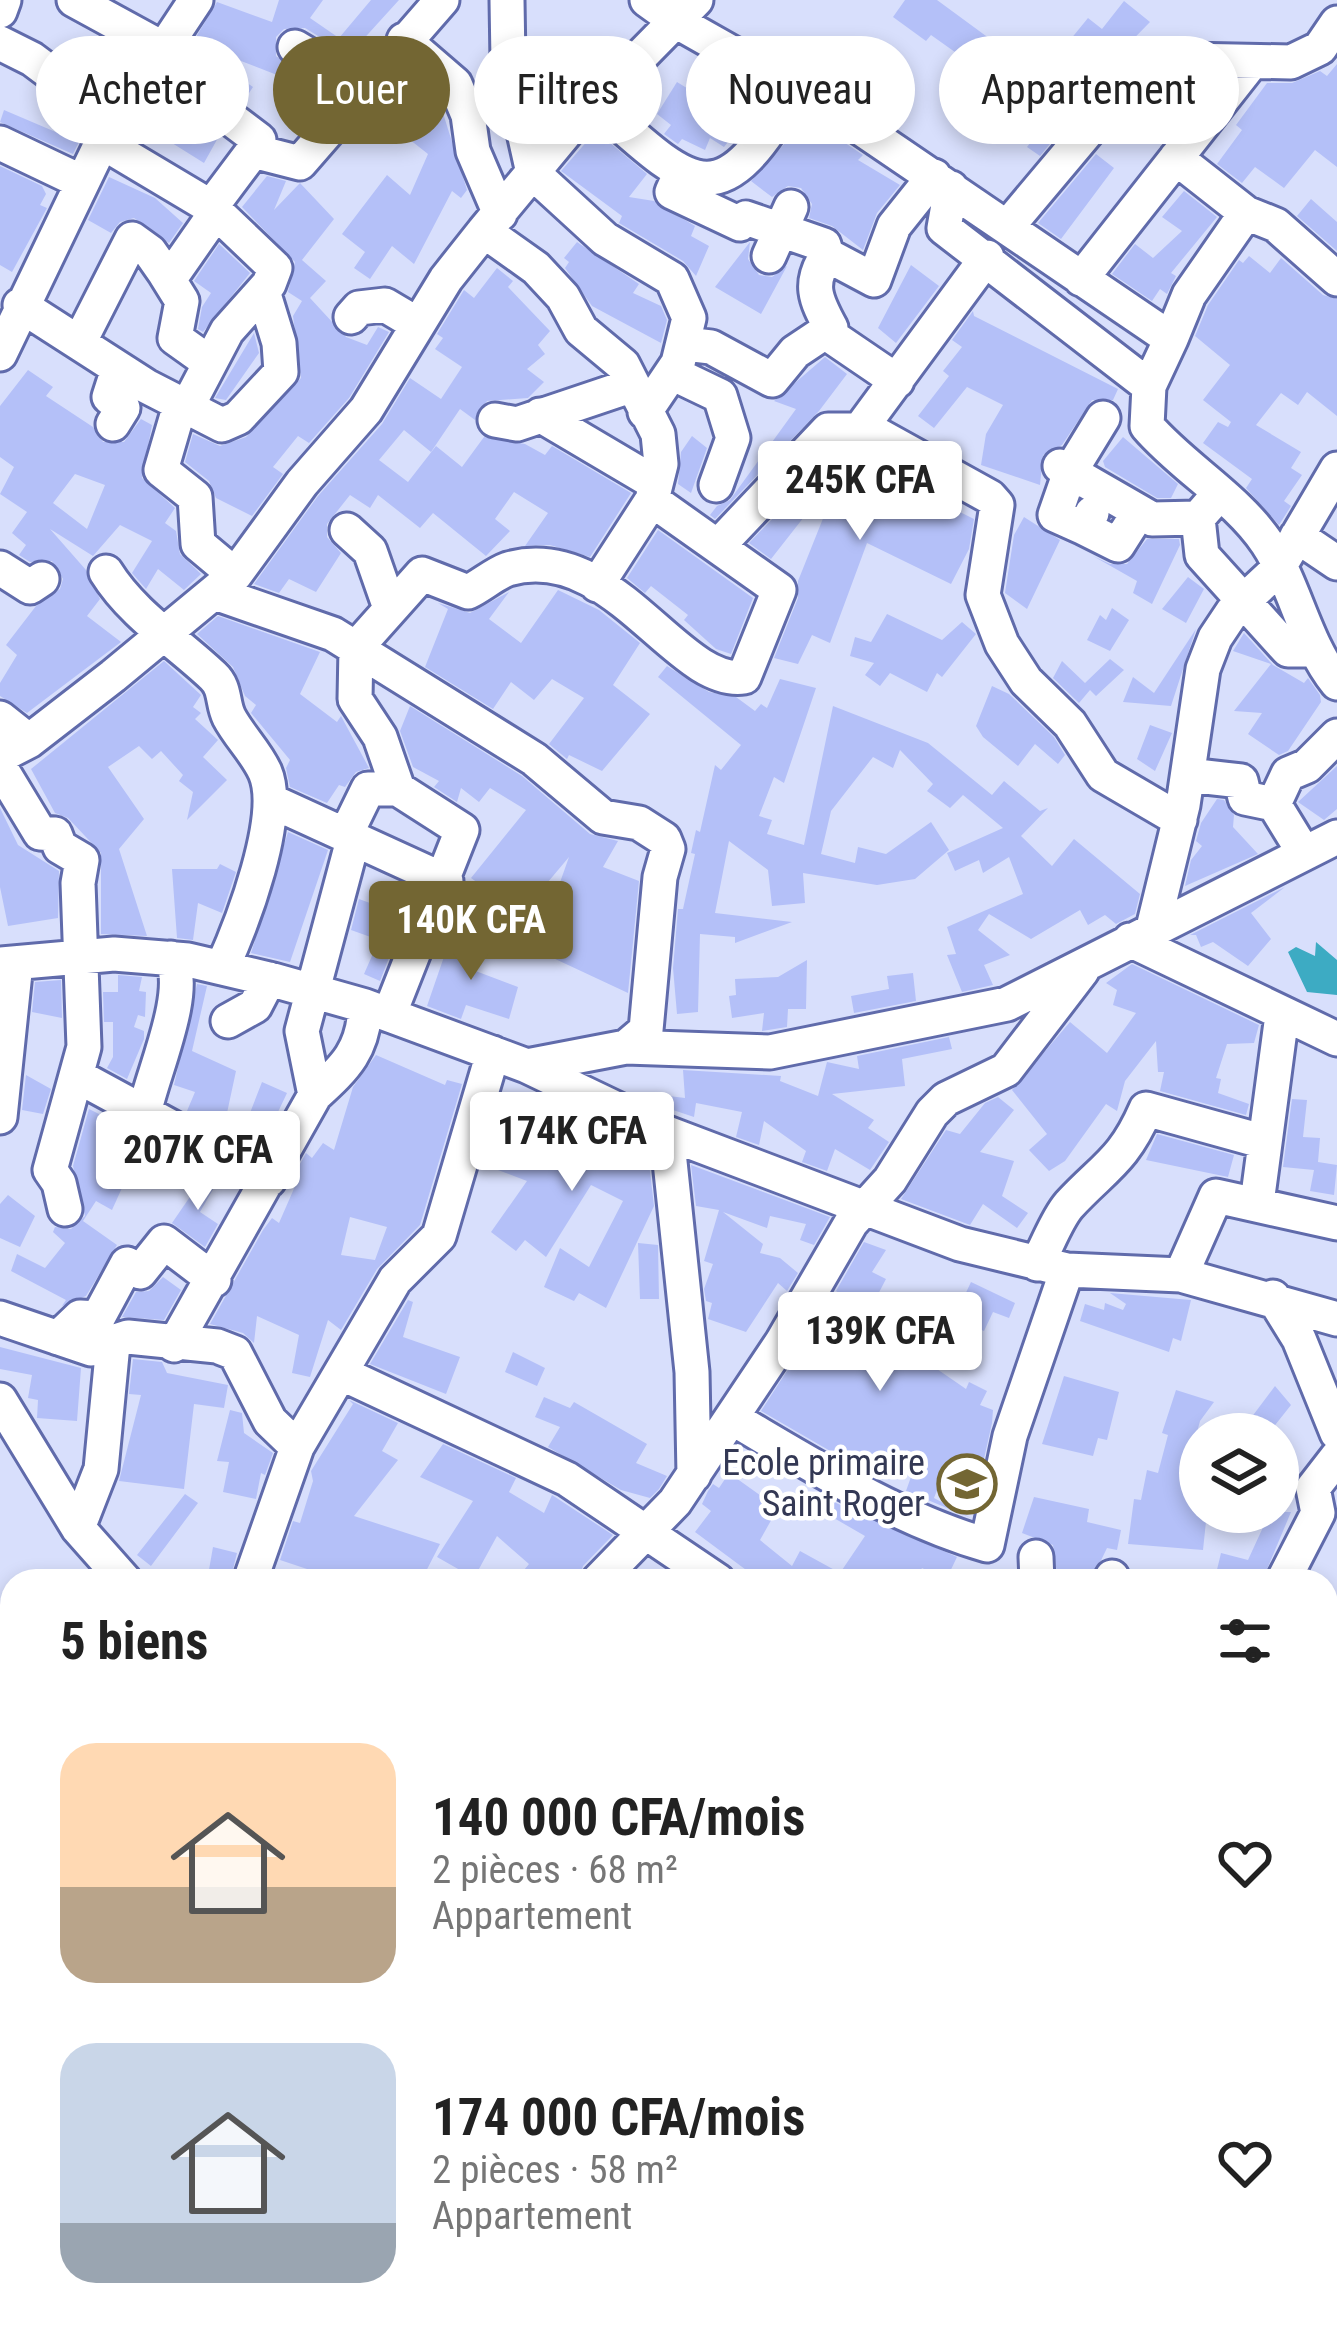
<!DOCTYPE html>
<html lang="fr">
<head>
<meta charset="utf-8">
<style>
  body { margin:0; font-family:"Roboto Condensed",sans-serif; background:#f6f6f6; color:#222; height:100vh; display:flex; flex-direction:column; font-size:45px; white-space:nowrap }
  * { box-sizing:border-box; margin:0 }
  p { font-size:39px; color:#767676 }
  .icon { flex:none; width:66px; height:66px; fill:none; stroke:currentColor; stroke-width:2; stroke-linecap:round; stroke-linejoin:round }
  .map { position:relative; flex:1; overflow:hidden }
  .drawer { position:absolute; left:0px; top:1569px; width:1338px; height:771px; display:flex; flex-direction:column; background:#fff; border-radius:36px 36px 0 0; box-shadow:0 6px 18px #0003 }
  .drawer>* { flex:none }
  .banner { position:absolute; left:36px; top:36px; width:1266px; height:108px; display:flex; gap:24px }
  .tools { position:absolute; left:1179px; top:1413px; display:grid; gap:24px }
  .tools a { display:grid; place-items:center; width:120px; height:120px; border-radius:50%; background:#fff; box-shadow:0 6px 18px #0003; font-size:60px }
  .price { position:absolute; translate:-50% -102px; padding:0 27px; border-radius:12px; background:#fff; color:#222; font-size:39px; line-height:78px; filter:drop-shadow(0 3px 6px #0008) }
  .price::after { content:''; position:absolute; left:50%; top:72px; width:36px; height:27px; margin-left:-18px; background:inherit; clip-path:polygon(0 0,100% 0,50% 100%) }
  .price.current { background:#736633; color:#fff }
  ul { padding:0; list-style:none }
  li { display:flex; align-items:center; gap:36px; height:300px; padding:0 60px }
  li span { display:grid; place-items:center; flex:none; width:336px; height:240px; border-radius:36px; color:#555 }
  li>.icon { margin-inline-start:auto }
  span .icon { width:144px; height:144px; fill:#fffc; stroke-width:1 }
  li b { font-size:51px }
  h2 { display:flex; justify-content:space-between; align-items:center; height:144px; padding:0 60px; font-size:51px }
  .chip { padding:0 42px; border-radius:54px; background:#fff; box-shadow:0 6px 18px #0003; font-size:42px; line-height:108px }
  .chip.current { background:#736633; color:#fff }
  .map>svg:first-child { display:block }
  .water { fill:#3dabc3 }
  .building { fill:#b4c0f8; fill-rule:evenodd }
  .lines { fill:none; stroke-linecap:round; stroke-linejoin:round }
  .minor-casing { stroke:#606bab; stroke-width:39 }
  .minor { stroke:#fff; stroke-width:33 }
  .labels { text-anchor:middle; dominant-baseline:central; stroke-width:9; stroke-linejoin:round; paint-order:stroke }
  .poi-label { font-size:36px; fill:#333854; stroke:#fff; text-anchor:end }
</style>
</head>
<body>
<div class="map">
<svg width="1337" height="2339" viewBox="0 0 1337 2339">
  <rect width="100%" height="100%" fill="#d8dffc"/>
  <path class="water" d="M1316,942L1337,960V995L1307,992L1288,952L1296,947L1315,956Z"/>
  <path class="building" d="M279,0H323L310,18L339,38L371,0H399L349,55L305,28L284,29L276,37V56L311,81L308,87L210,49L207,55L253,87L243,102L184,57L217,2L272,22Z
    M905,0H937L1001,47L983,72L931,35L926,41L893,17Z
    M1124,1L1150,22L1104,69L1070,40L1088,18L1102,29Z
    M875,45L891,57L864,92L857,86L850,96L830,84L843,65L853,73Z
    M1337,64V167L1315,150L1284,188L1255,167L1242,183L1217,164L1242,130L1236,125L1267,83H1292L1320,71L1327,76Z
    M416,78L438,97L467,190L461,198L452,191L414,264L392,246L370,279L354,268L365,252L342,234L387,175L410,195L428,154L386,121L364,144L353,135L396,84L407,92Z
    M677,82L716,106L721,96L733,103L736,98L753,110L724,147L710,138L705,150L682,139L678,144L664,134L671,125L657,114Z
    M1072,89L1087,99L1040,156L1027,147Z
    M160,92L219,136L204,163L140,123Z
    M4,110L58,133L66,119L83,134L73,154L0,122Z
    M803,123L825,142L832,134L863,155L858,160L900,185L877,213L863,250L832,226L809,218L812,204L801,188L788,186L772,197L751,181Z
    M596,131L647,174L629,197L654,201L695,226L691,236L709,246L696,276L683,261L619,223L622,216L561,171Z
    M1096,154L1114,168L1061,239L1038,223Z
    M0,166L42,186L46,194L40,205L47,208L12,272L0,265Z
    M267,176L286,181L274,210L300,183L334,219L302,260L326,281L310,298L346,337L367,345L378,327L389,332L349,398L309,443L298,436L273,467L283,474L252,516L216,498L209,481L185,462L193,434L220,446L246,437L301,378L293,316L302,301L288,292L295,262L242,207Z
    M109,177L155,198L183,223L169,243L134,218L120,222L111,233L88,220Z
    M1184,191L1217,217L1171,273L1176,276L1167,294L1160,289L1152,301L1112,274L1135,244L1153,258L1182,231L1162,217Z
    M1311,199L1337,222V251L1297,216Z
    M577,242L639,284L633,293L661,306L667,320L661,343L592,306L565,268L569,262L564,258Z
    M750,242L748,259L759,275L772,277L787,266L761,314L715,287Z
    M219,244L250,273L203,332L198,329L202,307L211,293L194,281Z
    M1249,256L1270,273L1281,258L1323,295L1337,299V416L1307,392L1298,405L1281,393L1256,425L1301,452L1291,468L1302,475L1284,501L1291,506L1279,525L1246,488L1252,479L1203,443L1218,422L1228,427L1231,422L1203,400L1230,365L1195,336L1208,305L1239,260L1243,263Z
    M911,265L939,286L896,343L878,328Z
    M497,268L513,281L508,287L550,331L538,345L545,354L527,369L544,382L528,398L487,401L475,420L460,409L431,452L404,430L379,460L408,482L436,446L462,467L484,437L525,444L545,455L552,446L631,493L590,557L550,545L525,546L548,513L514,492L495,519L510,531L486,556L433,513L420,528L378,495L370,508L350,495L327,524V537L341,553L316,592L289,579L279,593L254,584L318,496L382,424L410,378L441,399L462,367L435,349L443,338L437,334L464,290L474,298Z
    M973,311L974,316L1118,389L1113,400H1092L1062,445L1043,455L1040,485L981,465L986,434L1003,405L967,387L934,428L918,416L949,376L943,371L962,347L952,340Z
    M254,333L259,353L226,400L215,398Z
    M825,357L847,374L819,411L715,519L710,515L717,506L730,500L796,409L774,401Z
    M28,370L53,387L46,396L93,427L103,442H124L141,419L152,425L142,478L175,508L165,523L176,531L180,554L201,574L184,590L158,569L146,589L132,573L152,541L120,525L93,556L50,529L86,570L100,599L87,616L121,642L27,713L0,696V683L17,655L6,645L36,606L60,589L63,579L52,561L30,562L19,555L26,545L12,533L27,512L0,494L14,467L0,457V406ZM75,474L105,485L87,529L53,503Z
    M692,436L707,448L691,493L678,484L681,452Z
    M1123,437L1178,484L1171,498H1157L1105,467L1103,461Z
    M833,456L850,469L857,461L974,519L969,549L951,584L867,543L830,643L812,635L798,664L774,658L798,598V581L844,466L771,559L749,543Z
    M1024,517L1060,540L1027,609L1005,593L1014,535Z
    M658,530L753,598L731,654L716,649L684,620L688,615L651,586L645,593L627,578Z
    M1147,539H1179L1180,545L1152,604L1133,593L1137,581L1093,556L1110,564H1127Z
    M1188,577L1204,589L1186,623L1162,609Z
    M558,590L599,610L640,643L613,685L650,714L602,771L569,755L567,759L549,744L584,698L552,679L534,700L511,682L493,709L425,667L448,609L438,603L470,613L509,592L489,619L521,643Z
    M1112,608L1129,620L1110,651L1087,640L1100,615L1106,620Z
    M887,614L942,640L962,622L976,634L942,677L937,673L927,692L890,673L880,686L865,675L874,663L850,656L855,637L871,642Z
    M218,616L320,652L300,694L337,722L341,716L369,768L356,772L345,787L339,785L327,803L290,787L286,768L290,760L251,713L256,705L245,696L233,667L197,634Z
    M1196,629L1171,706L1123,702L1133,677L1154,693Z
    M1244,633L1273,665L1304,683L1308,678L1320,695L1321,702L1288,751L1279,755L1248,734L1262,713L1234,711L1271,664L1233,651Z
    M1110,659L1124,670L1096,696L1090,690L1079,703L1053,678L1062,661L1085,683Z
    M164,661L201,695L193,707L201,713L195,719L218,740L203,757L227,780L187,820L193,792L179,781L183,775L161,751L152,759L139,746L108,767L144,819L119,849L147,936L101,934V853L68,818L55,813L31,769Z
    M667,666L709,692L736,697L755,711L761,704L767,708L780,679L816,688L784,783L774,777L759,816L772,820L767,834L804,845L833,706L928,743L992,795L1004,781L1040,811L1048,808L1021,836L1052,866L1074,839L1140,894L1135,914L1116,924L1105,915L1088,925L1080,910L1031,939L989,914L978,930L1010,955L984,965L993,985L962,992L947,955L956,954L947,927L1023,894L1009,857L983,873L979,860L955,871L947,853L1003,828L963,795L950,808L927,791L933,784L900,750L893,768L873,757L831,811L821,854L855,863L858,847L886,854L931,822L949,850L915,879L877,885L803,873L805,903L772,906L768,870L729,841L715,913L792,922L735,943V937L700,934L698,1012L677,1014L673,968L678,909H683L695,854L691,853L696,830L700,832L715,765L721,770L741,745L658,677Z
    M992,686L1009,694L1054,737L1065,755L1058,764L1035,744L1018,766L983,737L976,726Z
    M410,706L522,776L590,834L618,841L603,867L639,881L628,993L536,950L569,857L521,914L471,878L526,810L490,788L479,802L461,788L457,802L434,787L439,781L413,767L400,731Z
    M1150,725L1172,733L1155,771L1137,759Z
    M1337,766V809L1324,820L1298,802Z
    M1217,799L1224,800L1234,815L1233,827L1258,854L1185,886L1191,860L1202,846L1196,841L1201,823Z
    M0,808L18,845L59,871L58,918L8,926L0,887Z
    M288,832L328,850L290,962L251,953Z
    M220,864L236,872L222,913L198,903L193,940L177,938L172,869H217Z
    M1285,887L1251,913L1271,939L1248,966L1213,942L1201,947L1196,935H1190Z
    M359,899L397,913L387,928L399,932L380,981L364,974L379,940L351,930Z
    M483,927L499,940L473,970L518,987L509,1019L466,1005L461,1019L427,1006L447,948L459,957Z
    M807,960L806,1009H788L787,1027L762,1031L764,1013L732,1018L729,996L736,995L735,979L778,977Z
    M1132,964L1259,1025L1254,1043L1227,1044L1216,1078L1221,1079L1218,1093L1249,1104L1246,1115L1160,1091L1164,1072H1158L1156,1041L1125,1081L1117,1111L1106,1104L1065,1161L1049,1171L1029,1150L1047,1134L1012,1090L1070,1022L1107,1053L1136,1013L1113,1005L1117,990L1106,983Z
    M913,973L916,1001L854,1013L851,996L889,989L887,976Z
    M118,975L142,977L139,991L146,992L145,1017L138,1015L134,1027L144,1031V1039L127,1079L107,1068L113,1057V1022H104L103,992H118Z
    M61,980L62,1018L32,1012L35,982Z
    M197,984L207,986L192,1051L236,1071L224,1127L187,1111L195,1092L174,1085Z
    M949,1037L952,1049L902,1059L905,1086L832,1094L874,1120L868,1128L889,1142L870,1170L835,1149L827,1171L802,1162L806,1151L764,1121L759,1145L736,1137L742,1112L696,1103L694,1117L652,1103L653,1094L685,1098L683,1070L781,1076L780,1081L818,1096L827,1062L859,1069L857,1056Z
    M376,1055L445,1085L447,1080L462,1084L420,1225L377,1269L341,1330L328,1320L310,1377L292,1373L299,1335L257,1316L254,1343L243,1333L210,1324L263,1230L272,1218L279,1223L296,1184L291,1180L306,1153L312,1158L323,1143L334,1150L353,1087ZM350,1217L387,1227L375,1260L341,1255Z
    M26,1075L51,1089L43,1114L22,1110Z
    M262,1082L287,1093L261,1148L241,1136Z
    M502,1096L498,1121L530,1134L547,1101L643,1145L638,1161L649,1163L654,1206L606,1308L579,1293L574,1301L544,1287L560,1248L589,1267L623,1201L591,1185L546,1257L525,1240L516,1251L491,1232L527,1181L482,1164Z
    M998,1097L1014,1110L980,1152L1014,1161L1002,1196L1028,1213L1017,1228L983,1204L970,1225L901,1199L946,1130L960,1134L985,1103Z
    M1292,1099L1307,1100L1303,1137L1320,1138L1318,1162L1337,1165L1334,1195L1310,1191L1314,1170L1283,1167Z
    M89,1109L137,1133L164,1155L146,1180L131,1168L112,1210L96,1201L83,1221L117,1245L86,1296L62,1306L66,1300L11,1271L17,1254L45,1268L65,1243L53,1232L55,1227L71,1229L85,1216L73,1166Z
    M1157,1134L1234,1155L1228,1177L1146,1160Z
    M691,1165L830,1217L814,1245L800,1240L806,1224L770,1216L767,1228L723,1212L763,1244L760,1253L780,1258L798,1273L787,1291L778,1283L746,1332L708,1319L712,1303L706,1301L704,1289L713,1264L704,1261L719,1210L696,1206Z
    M207,1172L219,1179L200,1212L218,1224L205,1247L172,1223Z
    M8,1195L35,1216L20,1247L0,1238V1204Z
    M864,1242L886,1250L872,1272L886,1279L873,1304L908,1343L905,1347L966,1389L969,1382L987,1391L980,1405L993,1410L992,1423L981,1472L948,1462L934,1498L971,1518L906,1491L912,1474L866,1462L863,1470L761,1411L807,1340L812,1342L847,1298L836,1291Z
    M638,1243L658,1245L659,1299H640Z
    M163,1277L181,1290L164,1320L122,1317L136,1292L149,1291Z
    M971,1282L1015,1303L1009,1318L993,1312L984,1331L965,1323L973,1306L962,1301Z
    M1110,1293L1191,1300L1181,1341L1173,1338L1169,1352L1080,1321L1085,1304L1104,1310L1105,1303L1123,1310L1126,1304Z
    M408,1300L413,1302L403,1337L460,1357L446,1394L370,1364Z
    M0,1347L81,1368L77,1421L37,1418L38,1400L28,1398L32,1375L0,1369Z
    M513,1352L545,1368L537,1386L505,1372Z
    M133,1359L162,1362L167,1373L228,1385L224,1408L194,1404L184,1489L119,1481L141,1395L129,1394Z
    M1064,1376L1119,1392L1107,1440L1098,1438L1093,1456L1042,1444Z
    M1275,1386L1291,1405L1268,1434H1239Z
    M1176,1390L1214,1402L1200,1421L1188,1466L1197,1468L1191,1490L1200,1492V1512H1207L1203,1550L1128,1544L1134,1499L1141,1500L1147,1470L1158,1473L1168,1435L1162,1433Z
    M544,1397L570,1408L574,1402L647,1444L636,1463L667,1476L659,1489L650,1498L621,1490L548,1447L560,1427L535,1417Z
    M349,1400L398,1423L382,1451L398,1460L354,1516L440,1544L421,1581H343L280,1560L293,1521L300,1523L313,1481L311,1471L353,1404Z
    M230,1410L242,1413L244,1433L273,1453L265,1475L261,1473L256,1499L223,1492L229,1462L217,1461Z
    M443,1444L516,1478L509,1492L544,1513L552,1495L613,1535L583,1566L578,1581H515L529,1564L497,1536L474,1578L437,1557L473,1501L420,1477Z
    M729,1473L778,1508L760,1540L792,1566L800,1551L840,1573L865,1536L827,1514L834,1502L957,1557L946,1580L922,1568L915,1581H882L867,1572L863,1581H761L695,1532L711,1511L702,1504L708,1491L713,1484L719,1488Z
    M185,1494L198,1503L151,1566L137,1555Z
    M1034,1497L1089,1509L1087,1522L1121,1530L1117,1550L1107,1548L1091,1581H1058L1053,1545L1022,1533Z
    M1270,1512H1291L1262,1581L1215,1578L1221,1553L1248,1560Z
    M213,1547L237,1553L230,1581H207Z"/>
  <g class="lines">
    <g class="minor-casing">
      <path id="minor" d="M74,0L162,48
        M507,0L508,61L533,173L605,239L672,279L689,318L678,363L645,412
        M647,0L679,23L840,114L1171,339L1189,295L1246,213L1276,225L1337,279
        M0,11L4,0
        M404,40L455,84L468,115L473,151L500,214
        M0,43L32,59L115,121
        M295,47L364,88
        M154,61L259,140L256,152
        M595,102C695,192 720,220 796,87
        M102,142L211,207L275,268L269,284L227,331L186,409
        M0,143L82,182
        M1176,158L1246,213
        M681,172L672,192L740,224L746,218L824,245L827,255
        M951,188L944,228L1149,386
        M211,207L253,151L300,163L442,0
        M1008,226L1134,76L1187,60L1291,62L1320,48L1337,23
        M484,231L536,268L563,297L581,330L623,365L658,434L661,464L652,500L597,585
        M769,256L791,207
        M164,272L182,301L175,338L210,363
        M1081,279L1251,63
        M20,305L146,386L222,425L238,418L281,372L279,343L263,291
        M351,317L359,308L385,305L417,324
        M825,332L897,381
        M1171,339L1149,386L1147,426C1182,467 1237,498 1267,543C1296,587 1304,642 1337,683
        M79,343L132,239L150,252L164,272L173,274L217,211
        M685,344L711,347L772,380L795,352L831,328C815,299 808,283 827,255L874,280L894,226L934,176
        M0,354L102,142L196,0
        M672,373L720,396L733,438L716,485
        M180,405L161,470L195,497L198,544L235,575
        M540,415L655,483
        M495,420L517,424L633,385
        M113,424L123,408L109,397L118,369
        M861,428L987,257
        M1060,466L1152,519L1198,518
        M1218,495L1198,518L1202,555L1288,650H1315
        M1092,513L1084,528L1118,545L1139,512
        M1084,528L1055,515L1070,472L1103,418
        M347,530L370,551L390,608
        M1297,536L1337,563
        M719,545L828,430H869L990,497L997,505L983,595L1002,644L1026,681L1070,724L1103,775L1180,820
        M0,568L30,587L42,579
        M106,572C132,614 177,642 213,676C226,688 222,703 229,717C239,736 256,752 265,772C284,816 242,924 222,968
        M215,593L333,634L534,759L603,817L639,823L664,839L668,849L660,877L646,1030L626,1047
        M0,718L29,741
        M0,756L29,741L113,676L235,575L302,483L366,410L446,279L484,231L567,131L696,0
        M0,767L40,833L55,834L60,847L82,860L78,883L84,1047L50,1170L59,1183L65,1209
        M1188,775L1241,781L1245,798L1274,804
        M271,801L446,881
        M347,832L368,789H398
        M1304,853L1274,804L1288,774L1307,766L1337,736
        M1153,928L1183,805L1203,669L1215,638L1233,611L1278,569L1337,469
        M1130,940L1337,1039
        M0,964L114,954L188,960L273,980L365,1006L527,1066L667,1133L960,1244L1067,1270L1181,1275L1337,1319
        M389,1015L462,830L398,789L380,737L355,699L356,648L422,574L468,592C481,586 494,574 508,569C613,539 677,687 744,677L779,590L652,500
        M228,1021L255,1006L269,979
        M527,1066L626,1047L770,1052L1007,1004L1337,837
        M79,1077L269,1180
        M315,1095L302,1031L353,840
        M145,1110C153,1072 190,991 171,958
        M0,1117L16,963
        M667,1133L692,1372L694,1475
        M1257,1203L1282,1015
        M1037,1264C1047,1247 1056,1220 1069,1205C1104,1167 1123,1162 1146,1109L1265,1142
        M1181,1275L1216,1196L1337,1223
        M1273,1297L1299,1339L1337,1433
        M0,1318L91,1349L128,1337L217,1346L235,1353L270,1421L297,1447
        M58,1338L80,1317L98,1318L127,1264L140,1272L164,1242L214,1280
        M174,1345L315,1095C346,1067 364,1049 365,1006
        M343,1374L567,1479L718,1581
        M0,1400L78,1528L125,1581
        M732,1418C812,1465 897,1519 987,1545L1010,1436L1067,1270
        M78,1528L101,1469L113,1344
        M1036,1557L1037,1581
        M250,1581L297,1447L395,1280L439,1236L493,1053
        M598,1581L675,1502L782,1342L851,1223L890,1180L932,1113L946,1099L1006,1070L1082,971
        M1111,1581L1112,1577
        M1283,1581L1318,1513L1313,1488L1337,1457
        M1326,1625L1337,1618
        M1326,1763L1337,1766
        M0,1939L12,1930
        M1326,2020L1337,2026
        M0,2153L12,2143
        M339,2328L347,2339
        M591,2328L600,2339
        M840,2328L845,2339
        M56,2339L70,2328"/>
    </g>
    <use href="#minor" class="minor"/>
  </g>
  <defs>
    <g id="school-ring" transform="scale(3)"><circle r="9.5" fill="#fff" stroke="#736633" stroke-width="1.5"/><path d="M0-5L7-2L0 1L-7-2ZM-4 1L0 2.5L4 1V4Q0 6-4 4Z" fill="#736633"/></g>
  </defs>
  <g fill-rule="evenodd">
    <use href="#school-ring" x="967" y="1484"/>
  </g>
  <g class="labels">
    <g class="poi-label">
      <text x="925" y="1463">Ecole primaire<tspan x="925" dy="41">Saint Roger</tspan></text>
    </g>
  </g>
</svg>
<div class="tools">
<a><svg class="icon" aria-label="layers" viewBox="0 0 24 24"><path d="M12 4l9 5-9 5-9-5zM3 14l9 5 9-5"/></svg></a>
</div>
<b class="price" style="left:860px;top:543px">245K CFA</b>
<b class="price current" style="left:471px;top:983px">140K CFA</b>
<b class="price" style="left:572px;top:1194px">174K CFA</b>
<b class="price" style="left:198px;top:1213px">207K CFA</b>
<b class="price" style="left:880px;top:1394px">139K CFA</b>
<div class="banner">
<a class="chip">Acheter</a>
<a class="chip current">Louer</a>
<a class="chip">Filtres</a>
<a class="chip">Nouveau</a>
<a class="chip">Appartement</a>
</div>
<section class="drawer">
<h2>5 biens<svg class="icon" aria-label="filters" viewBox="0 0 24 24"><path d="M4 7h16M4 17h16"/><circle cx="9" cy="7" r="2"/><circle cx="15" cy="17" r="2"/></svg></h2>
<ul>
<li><span style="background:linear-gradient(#ffd9b3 60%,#b9a48a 0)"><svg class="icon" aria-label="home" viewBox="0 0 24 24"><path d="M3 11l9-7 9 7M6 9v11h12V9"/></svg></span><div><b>140 000 CFA/mois</b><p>2 pièces · 68 m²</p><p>Appartement</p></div><svg class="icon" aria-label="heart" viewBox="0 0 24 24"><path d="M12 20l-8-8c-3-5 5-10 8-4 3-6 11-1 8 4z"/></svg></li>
<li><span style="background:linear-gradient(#c9d6e8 75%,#9aa5b1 0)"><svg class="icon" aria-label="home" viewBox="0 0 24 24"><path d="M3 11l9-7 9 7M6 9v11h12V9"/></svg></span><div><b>174 000 CFA/mois</b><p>2 pièces · 58 m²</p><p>Appartement</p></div><svg class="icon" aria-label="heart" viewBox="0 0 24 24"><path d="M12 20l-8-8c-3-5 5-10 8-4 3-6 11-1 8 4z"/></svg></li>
</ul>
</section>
</div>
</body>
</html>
